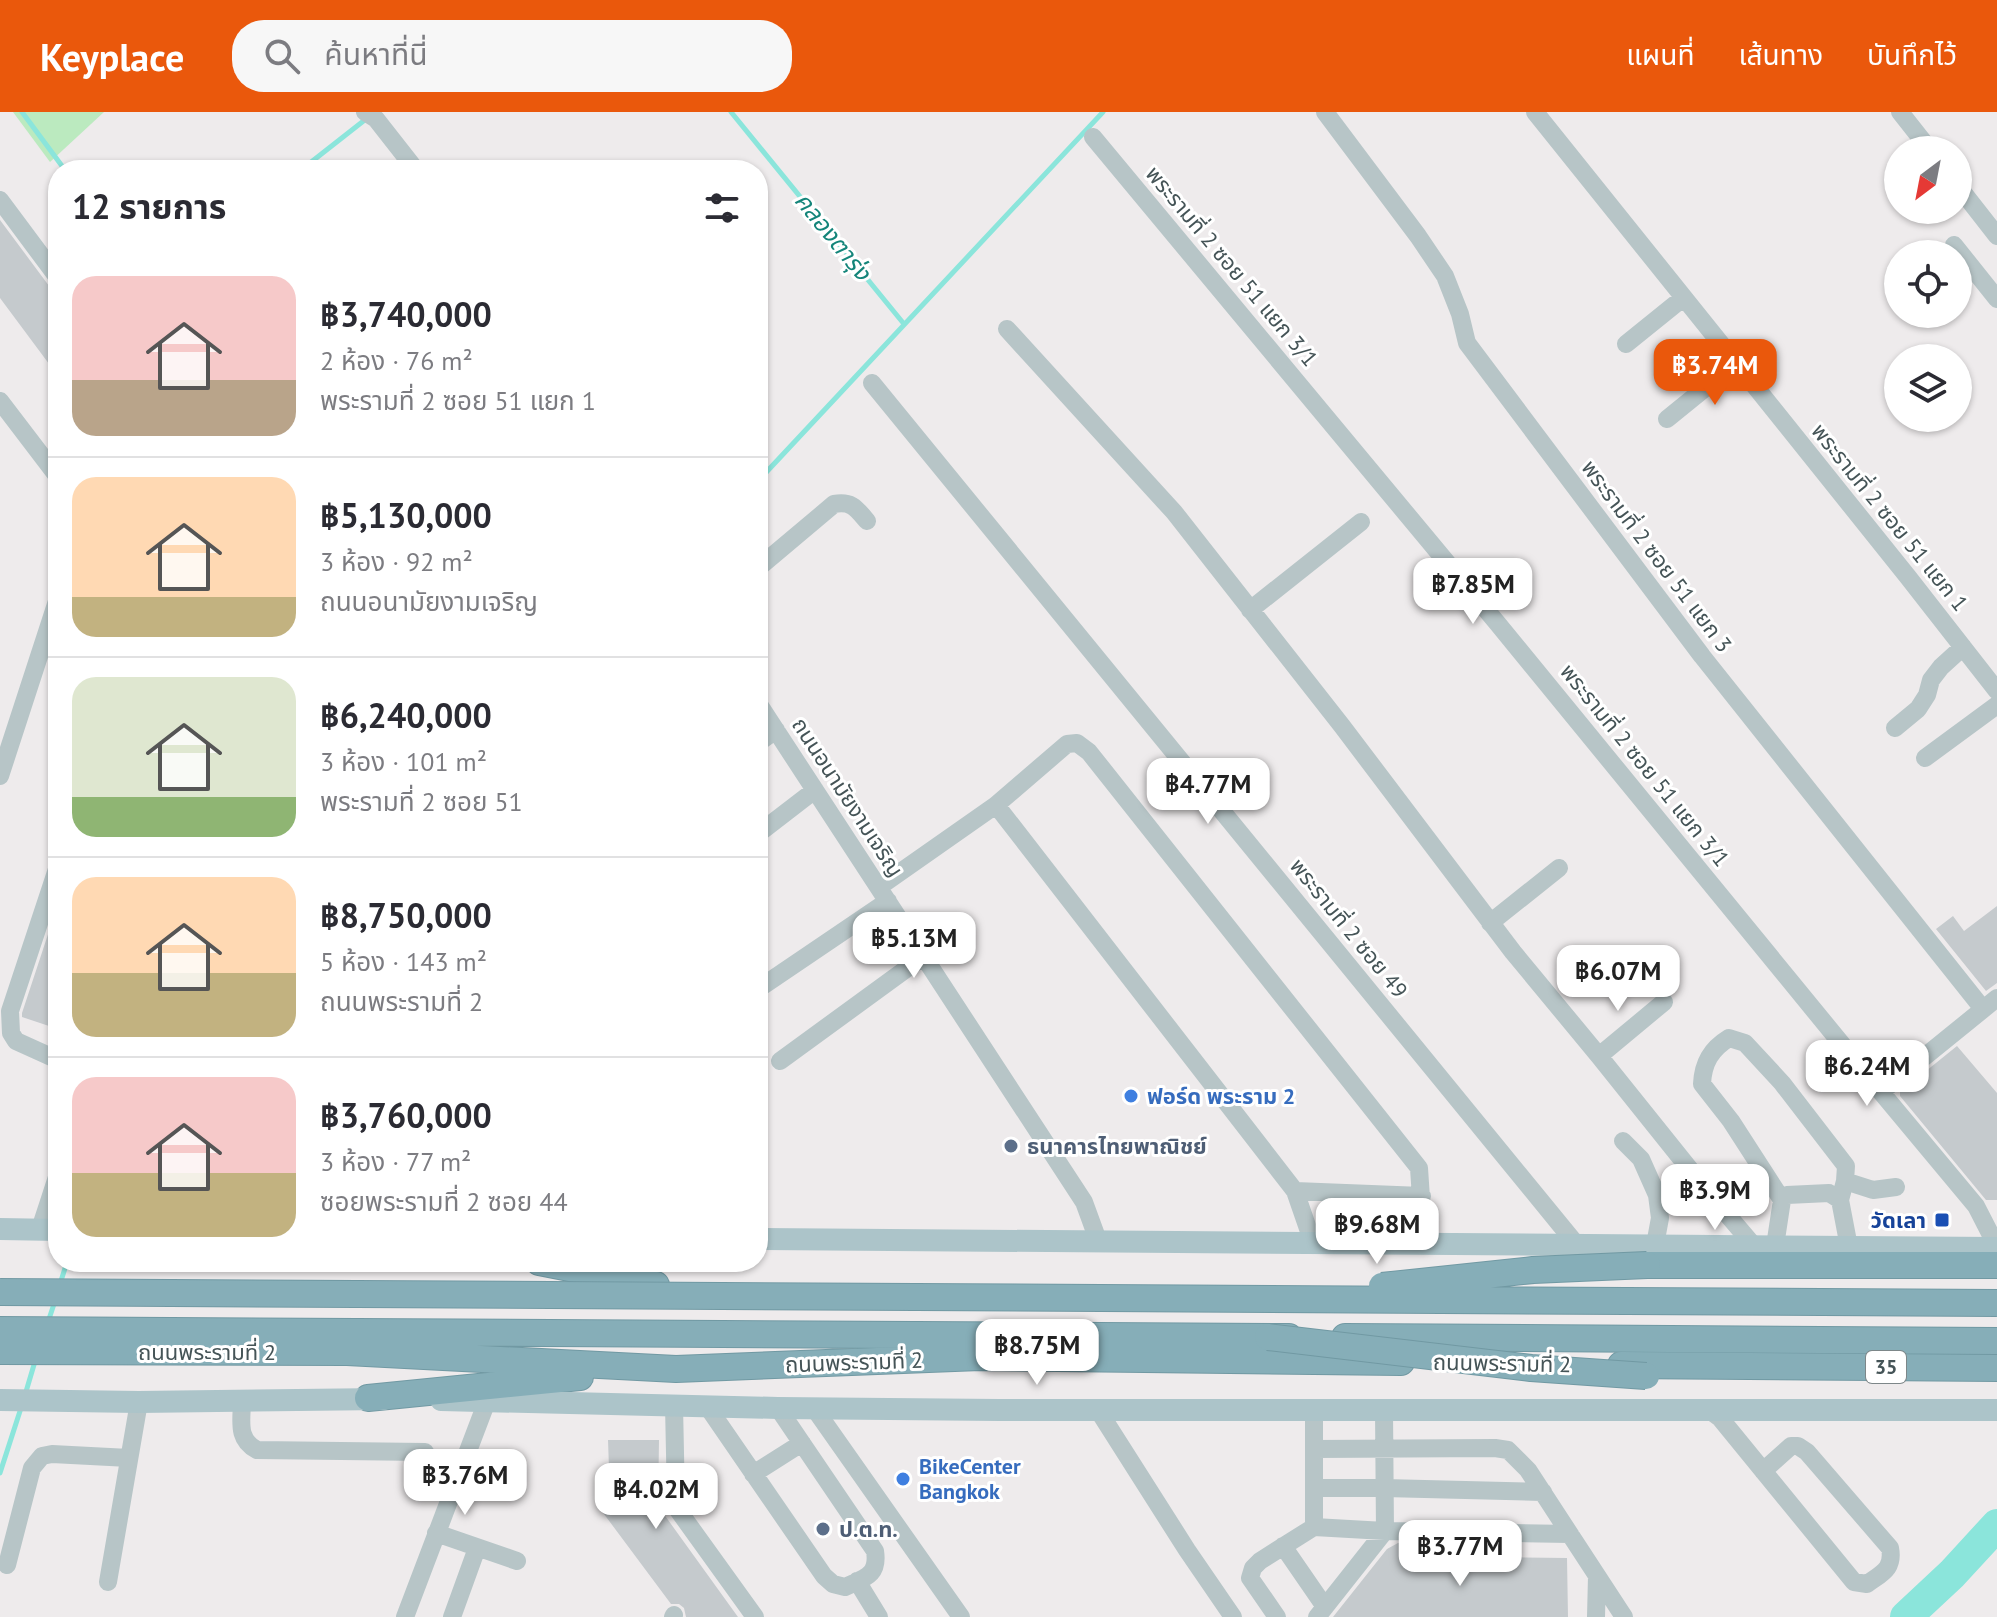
<!DOCTYPE html>
<html lang="th">
<head>
<meta charset="utf-8">
<style>
  body { margin:0; font-family:"PT Sans","Noto Sans Thai",sans-serif; background:#f7f7f7; color:#2b2b33; height:100vh; display:flex; flex-direction:column; font-size:30px; white-space:nowrap }
  * { box-sizing:border-box; margin:0 }
  p { font-size:26px; color:#7c7c81 }
  .icon { flex:none; width:44px; height:44px; fill:none; stroke:currentColor; stroke-width:2; stroke-linecap:round; stroke-linejoin:round }
  .map { position:relative; flex:1; overflow:hidden }
  .sheet { position:absolute; left:48px; top:48px; width:720px; height:1112px; display:flex; flex-direction:column; background:#fff; border-radius:32px; box-shadow:0 2px 6px #0004 }
  .sheet>* { flex:none }
  .needle { width:52px; rotate:212deg }
  .buttons { position:absolute; left:1884px; top:24px; display:grid; gap:16px }
  .buttons a { display:grid; place-items:center; width:88px; height:88px; border-radius:50%; background:#fff; box-shadow:0 2px 6px #0004; font-size:40px }
  .price { position:absolute; translate:-50% -68px; padding:0 18px; border-radius:16px; background:#fff; color:#222; font-size:26px; line-height:52px; filter:drop-shadow(0 2px 4px #0008) }
  .price::after { content:''; position:absolute; left:50%; top:48px; width:24px; height:18px; margin-left:-12px; background:inherit; clip-path:polygon(0 0,100% 0,50% 100%) }
  .price.selected { background:#ea580c; color:#fff }
  ul { padding:0; list-style:none }
  li { display:flex; align-items:center; gap:24px; height:200px; padding:0 24px }
  li+li { border-top:2px solid #e1e1e2 }
  li span { display:grid; place-items:center; flex:none; width:224px; height:160px; border-radius:24px; color:#555 }
  li>.icon { margin-inline-start:auto }
  span .icon { width:96px; height:96px; fill:#fffc; stroke-width:1 }
  li b { font-size:34px }
  h2 { display:flex; justify-content:space-between; align-items:center; height:96px; padding:0 24px; font-size:34px }
  header { display:flex; align-items:center; gap:48px; box-sizing:border-box; height:112px; padding:0 40px; background:#ea580c; color:#fff }
  header strong { font-size:38px }
  nav { display:flex; gap:44px; margin-inline-start:auto; font-size:28px }
  .search { width:560px; height:72px; background:#f7f7f7; display:flex; align-items:center; gap:20px; box-sizing:border-box; padding:0 28px; border-radius:32px; color:#7c7c81; font-size:30px }
  .map>svg:first-child { display:block }
  .green { fill:#bbeabf }
  .lines { fill:none; stroke-linecap:round; stroke-linejoin:round }
  .stream { stroke:#8be5db; stroke-width:5 }
  .river { stroke:#8be5db; stroke-width:32 }
  .building { fill:#c5cacd }
  .highway-casing { stroke:#7199a3; stroke-width:28 }
  .minor { stroke:#b7c5c7; stroke-width:18 }
  .major { stroke:#acc4c9; stroke-width:22 }
  .highway { stroke:#86aeb8; stroke-width:26 }
  .highway-bridge-casing { stroke:#7199a3; stroke-width:28; stroke-linecap:butt }
  .highway-bridge { stroke:#86aeb8; stroke-width:26 }
  .shop-dot { fill:#3f7fe0; stroke:#fff; stroke-width:3 }
  .service-dot { fill:#5c6f8a; stroke:#fff; stroke-width:3 }
  .transit-dot { fill:#1a4fb4; stroke:#fff; stroke-width:3 }
  .labels { text-anchor:middle; dominant-baseline:central; stroke-width:6; stroke-linejoin:round; paint-order:stroke }
  .shield { fill:#fff; stroke:#7d8789; stroke-width:2 }
  .shield-label { font-size:20px; font-weight:bold; fill:#455457 }
  .street-label { font-size:22px; fill:#455457; stroke:#fff }
  .shop-label { font-size:22px; font-weight:bold; fill:#366cbe; stroke:#fff; text-anchor:start }
  .service-label { font-size:22px; font-weight:bold; fill:#4e5e75; stroke:#fff; text-anchor:start }
  .transit-label { font-size:22px; font-weight:bold; fill:#164399; stroke:#fff; text-anchor:end }
  .water-label { font-size:24px; font-style:italic; fill:#14857a; stroke:#fff }
</style>
</head>
<body>
<header>
<strong>Keyplace</strong>
<div class="search"><svg class="icon" aria-label="search" viewBox="0 0 24 24"><circle cx="10" cy="10" r="6"/><path d="M15 15l6 6"/></svg>ค้นหาที่นี่</div>
<nav><a>แผนที่</a><a>เส้นทาง</a><a>บันทึกไว้</a></nav>
</header>
<div class="map">
<svg width="1997" height="1505" viewBox="0 0 1997 1505">
  <rect width="100%" height="100%" fill="#eeebec"/>
  <path class="green" d="M13,0H104L50,50Z"/>
  <g class="lines">
    <path class="stream" d="M22,0L65,58
      M731,0L904,212
      M301,58L366,7
      M758,369L1103,0
      M60,1172L67,1150
      M48,1210L55,1189
      M25,1283L36,1246
      M0,1361L21,1296"/>
    <path class="river" d="M1906,1505L1952,1462L1997,1413"/>
  </g>
  <path class="building" d="M0,108L58,186V264L0,186Z
    M58,792V917L22,905V901Z
    M1997,794V871L1986,879L1936,817L1953,804L1964,819Z
    M1957,934L1997,981V1088H1986L1900,984V980Z
    M608,1328H659L658,1394L738,1505H686L684,1496L679,1492H671L598,1394L610,1385Z
    M1398,1431H1410V1448H1490L1493,1445L1567,1446L1568,1505H1333L1387,1437Z"/>
  <g class="lines">
    <g class="highway-casing">
      <path id="highway" d="M539,1150L656,1173
        M1647,1153H1997
        M0,1218L1289,1225
        M1345,1225L1997,1229
        M0,1239L347,1240L676,1257L980,1245L1401,1250
        M1621,1253L1997,1256
        M368,1286L580,1265"/>
    </g>
    <path class="minor" d="M365,0L376,7L416,58
      M1325,0L1418,124L1445,164L1460,202L1467,231L1702,544L1983,897
      M1535,0L1908,465L1997,579
      M1900,0L1930,38
      M1093,25L1498,512L1881,980
      M1958,74L1997,124
      M0,88L58,166
      M1954,133L1997,187
      M1007,217L1174,400L1342,614L1513,840L1599,944L1708,1080L1754,1134
      M1626,232L1683,186
      M872,271L1576,1132
      M0,289L58,365
      M1667,307L1736,251
      M758,456L834,392C852,389 856,396 867,409
      M1250,498L1361,410
      M758,591L1084,1090L1099,1131
      M1895,616L1918,597L1927,583L1931,568L1941,555L1963,535
      M758,631L776,618
      M1925,646L1997,593
      M0,664L58,486
      M996,693L1295,1079L1313,1131
      M758,722L815,678
      M58,754L10,899L11,921L16,929L58,948
      M879,775L996,693L1067,632L1077,631L1089,640L1419,1056L1424,1131
      M1490,811L1559,756
      M758,877L888,789
      M1997,886L1881,980L1976,1094L1997,1135
      M1599,944L1664,890
      M780,949L924,844
      M1623,1029L1641,1047L1657,1083L1660,1106L1655,1133
      M1845,1069L1873,1078L1896,1075
      M1295,1079L1422,1084
      M1782,1088L1731,1009L1702,972C1703,951 1711,937 1729,926L1745,931L1782,971L1846,1054L1845,1069L1840,1088
      M40,1117L58,1062
      M1775,1134L1782,1088L1787,1083L1829,1081L1840,1088L1849,1135
      M242,1288C242,1308 236,1327 257,1338L425,1340
      M674,1293L676,1389L678,1398L755,1505
      M707,1294L824,1464L833,1472L845,1475C864,1466 879,1464 875,1439L778,1296
      M814,1296L961,1505
      M1098,1298L1187,1438L1233,1505
      M1314,1298V1415
      M1709,1298L1720,1306L1854,1470L1867,1472C1882,1461 1894,1457 1890,1436L1807,1340L1798,1334H1791L1763,1359
      M1314,1337L1495,1336L1508,1338L1528,1358L1624,1505
      M753,1362L802,1331
      M1314,1376H1384L1543,1380
      M436,1421L517,1449
      M1283,1434L1325,1495
      M7,1453L32,1356L42,1344L52,1342L129,1346
      M857,1469L879,1505
      M108,1470L139,1290
      M405,1505L487,1289
      M452,1505L477,1436
      M673,1505L674,1503
      M1277,1505L1250,1466L1253,1456L1260,1449L1314,1415L1385,1419L1570,1422
      M1317,1505L1385,1419L1384,1298
      M1596,1505L1597,1464"/>
    <path class="major" d="M0,1117L58,1118
      M758,1127L1997,1136
      M0,1288L139,1290L383,1287
      M441,1288L778,1296L999,1298H1997"/>
    <use href="#highway" class="highway"/>
    <g class="highway-bridge-casing">
      <path id="highway-bridge" d="M1382,1174L1533,1158L1647,1153
        M0,1180L1997,1191
        M1268,1225L1531,1256L1646,1264"/>
    </g>
    <use href="#highway-bridge" class="highway-bridge"/>
  </g>
  <g class="shop-dot">
    <circle cx="1131" cy="984" r="8"/>
    <circle cx="903" cy="1367" r="8"/>
  </g>
  <g class="service-dot">
    <circle cx="1011" cy="1034" r="8"/>
    <circle cx="823" cy="1417" r="8"/>
  </g>
  <rect class="transit-dot" x="1934" y="1100" width="16" height="16" rx="4"/>
  <g class="labels">
    <rect class="shield" x="1866" y="1239" width="40" height="32" rx="6"/>
    <g class="shield-label">
      <text x="1886" y="1255">35</text>
    </g>
    <g class="street-label">
      <text transform="translate(1232 154) rotate(50)">พระรามที่ 2 ซอย 51 แยก 3/1</text>
      <text transform="translate(1890 405) rotate(51)">พระรามที่ 2 ซอย 51 แยก 1</text>
      <text transform="translate(1657 444) rotate(53)">พระรามที่ 2 ซอย 51 แยก 3</text>
      <text transform="translate(1645 653) rotate(51)">พระรามที่ 2 ซอย 51 แยก 3/1</text>
      <text transform="translate(848 685) rotate(57)">ถนนอนามัยงามเจริญ</text>
      <text transform="translate(1349 816) rotate(51)">พระรามที่ 2 ซอย 49</text>
      <text x="207" y="1240">ถนนพระรามที่ 2</text>
      <text transform="translate(854 1250) rotate(-2)">ถนนพระรามที่ 2</text>
      <text transform="translate(1502 1251) rotate(1)">ถนนพระรามที่ 2</text>
    </g>
    <g class="shop-label">
      <text x="1147" y="984">ฟอร์ด พระราม 2</text>
      <text x="919" y="1354">BikeCenter<tspan x="919" dy="25">Bangkok</tspan></text>
    </g>
    <g class="service-label">
      <text x="1027" y="1034">ธนาคารไทยพาณิชย์</text>
      <text x="839" y="1417">ป.ต.ท.</text>
    </g>
    <g class="transit-label">
      <text x="1926" y="1108">วัดเลา</text>
    </g>
    <g class="water-label">
      <text transform="translate(833 124) rotate(51)">คลองตารุ่ง</text>
    </g>
  </g>
</svg>
<div class="buttons">
<a><svg class="needle" viewBox="-14 -14 28 28"><path d="M0-13l5 13h-10z" fill="#e53935"/><path d="M0 13l5-13h-10z" fill="#7c7c81"/></svg></a>
<a><svg class="icon" aria-label="locate" viewBox="0 0 24 24"><circle cx="12" cy="12" r="6"/><path d="M12 2v4M12 18v4M2 12h4M18 12h4"/></svg></a>
<a><svg class="icon" aria-label="layers" viewBox="0 0 24 24"><path d="M12 4l9 5-9 5-9-5zM3 14l9 5 9-5"/></svg></a>
</div>
<b class="price selected" style="left:1715px;top:295px">฿3.74M</b>
<b class="price" style="left:1473px;top:514px">฿7.85M</b>
<b class="price" style="left:1208px;top:714px">฿4.77M</b>
<b class="price" style="left:914px;top:868px">฿5.13M</b>
<b class="price" style="left:1618px;top:901px">฿6.07M</b>
<b class="price" style="left:1867px;top:996px">฿6.24M</b>
<b class="price" style="left:1715px;top:1120px">฿3.9M</b>
<b class="price" style="left:1377px;top:1154px">฿9.68M</b>
<b class="price" style="left:1037px;top:1275px">฿8.75M</b>
<b class="price" style="left:465px;top:1405px">฿3.76M</b>
<b class="price" style="left:656px;top:1419px">฿4.02M</b>
<b class="price" style="left:1460px;top:1476px">฿3.77M</b>
<section class="sheet">
<h2>12 รายการ<svg class="icon" aria-label="filters" viewBox="0 0 24 24"><path d="M4 7h16M4 17h16"/><circle cx="9" cy="7" r="2"/><circle cx="15" cy="17" r="2"/></svg></h2>
<ul>
<li><span style="background:linear-gradient(#f6c9c9 65%,#b9a48a 0)"><svg class="icon" aria-label="home" viewBox="0 0 24 24"><path d="M3 11l9-7 9 7M6 9v11h12V9"/></svg></span><div><b>฿3,740,000</b><p>2 ห้อง · 76 m²</p><p>พระรามที่ 2 ซอย 51 แยก 1</p></div></li>
<li><span style="background:linear-gradient(#ffd9b3 75%,#c2b280 0)"><svg class="icon" aria-label="home" viewBox="0 0 24 24"><path d="M3 11l9-7 9 7M6 9v11h12V9"/></svg></span><div><b>฿5,130,000</b><p>3 ห้อง · 92 m²</p><p>ถนนอนามัยงามเจริญ</p></div></li>
<li><span style="background:linear-gradient(#dfe7d0 75%,#8fb573 0)"><svg class="icon" aria-label="home" viewBox="0 0 24 24"><path d="M3 11l9-7 9 7M6 9v11h12V9"/></svg></span><div><b>฿6,240,000</b><p>3 ห้อง · 101 m²</p><p>พระรามที่ 2 ซอย 51</p></div></li>
<li><span style="background:linear-gradient(#ffd9b3 60%,#c2b280 0)"><svg class="icon" aria-label="home" viewBox="0 0 24 24"><path d="M3 11l9-7 9 7M6 9v11h12V9"/></svg></span><div><b>฿8,750,000</b><p>5 ห้อง · 143 m²</p><p>ถนนพระรามที่ 2</p></div></li>
<li><span style="background:linear-gradient(#f6c9c9 60%,#c2b280 0)"><svg class="icon" aria-label="home" viewBox="0 0 24 24"><path d="M3 11l9-7 9 7M6 9v11h12V9"/></svg></span><div><b>฿3,760,000</b><p>3 ห้อง · 77 m²</p><p>ซอยพระรามที่ 2 ซอย 44</p></div></li>
</ul>
</section>
</div>
</body>
</html>
